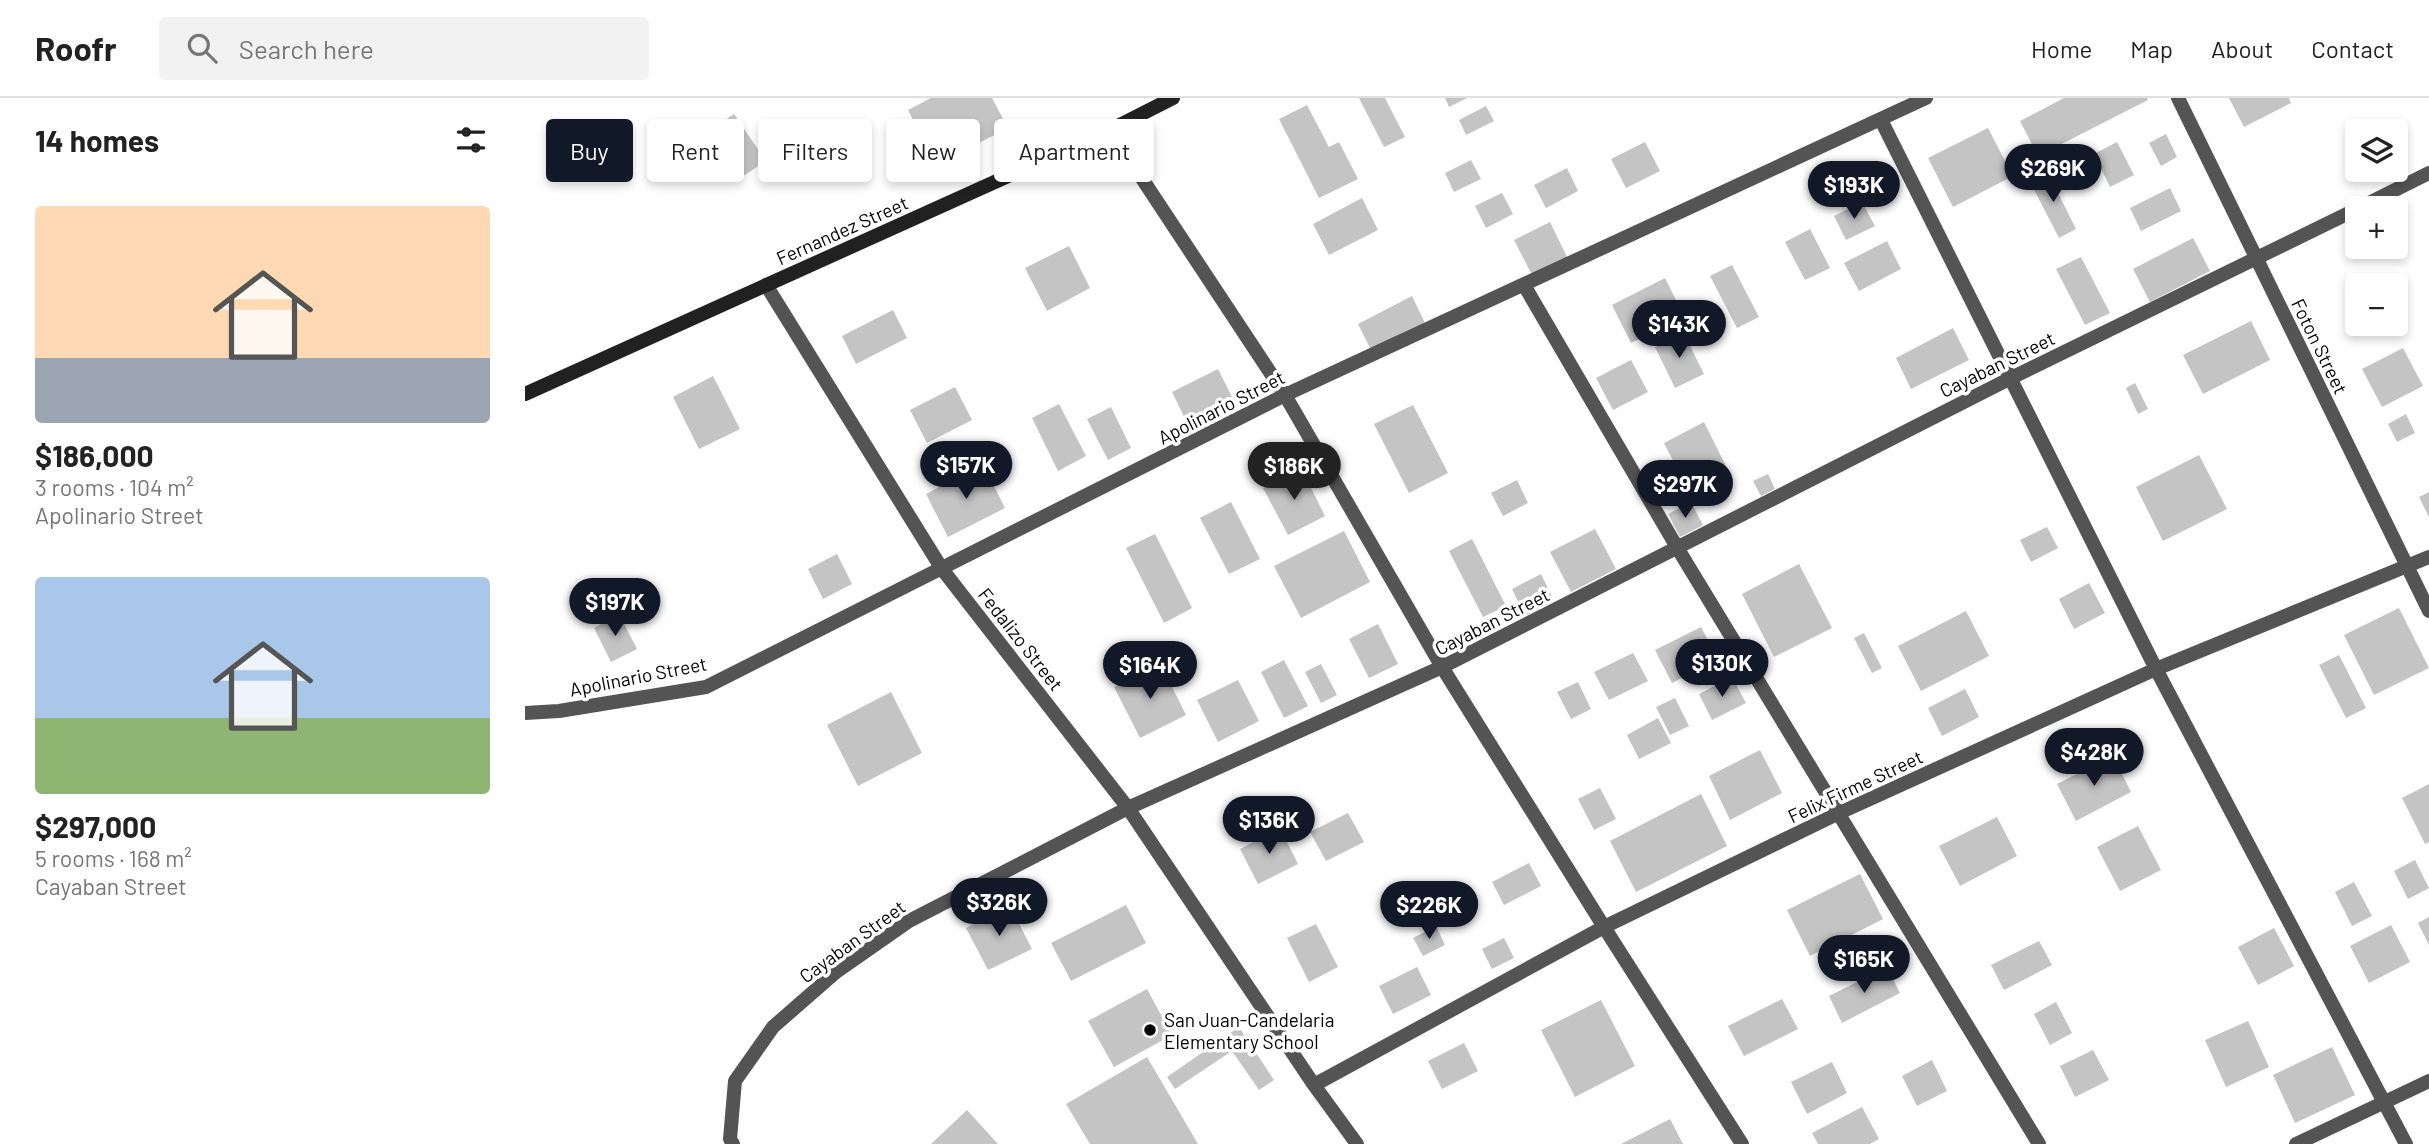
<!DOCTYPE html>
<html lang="en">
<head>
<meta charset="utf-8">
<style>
  body { margin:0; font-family:Barlow,sans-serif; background:#f2f2f2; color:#222; height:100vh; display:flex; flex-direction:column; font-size:26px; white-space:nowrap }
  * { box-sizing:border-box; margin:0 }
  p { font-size:23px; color:#767676 }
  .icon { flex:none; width:38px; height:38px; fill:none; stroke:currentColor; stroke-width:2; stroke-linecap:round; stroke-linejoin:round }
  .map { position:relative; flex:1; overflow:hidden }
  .side { display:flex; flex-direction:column; background:#fff; width:525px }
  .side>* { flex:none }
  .banner { position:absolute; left:21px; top:21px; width:665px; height:63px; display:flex; gap:14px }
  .buttons { position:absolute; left:1820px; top:21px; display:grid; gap:14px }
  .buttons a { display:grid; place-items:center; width:63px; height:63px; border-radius:7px; background:#fff; box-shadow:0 4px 10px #0003; font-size:35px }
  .price { position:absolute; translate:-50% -60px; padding:0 16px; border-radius:24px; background:#111827; color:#fff; font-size:23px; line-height:46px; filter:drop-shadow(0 2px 4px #0008) }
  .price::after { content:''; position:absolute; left:50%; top:42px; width:21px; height:16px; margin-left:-10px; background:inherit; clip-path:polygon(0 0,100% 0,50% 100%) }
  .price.selected { background:#222; color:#fff }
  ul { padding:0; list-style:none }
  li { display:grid; align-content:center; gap:14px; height:371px; padding:0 35px }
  li span { display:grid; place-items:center; height:217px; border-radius:7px; color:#555 }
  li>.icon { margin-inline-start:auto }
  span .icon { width:126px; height:126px; fill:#fffc; stroke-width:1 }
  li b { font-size:30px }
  h2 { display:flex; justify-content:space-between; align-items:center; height:84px; padding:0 35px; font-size:30px }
  .pill { padding:0 24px; border-radius:7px; background:#fff; box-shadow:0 4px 10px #0003; font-size:24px; line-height:63px }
  .pill.selected { background:#111827; color:#fff }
  header { display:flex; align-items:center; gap:42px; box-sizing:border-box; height:98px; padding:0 35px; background:#fff; border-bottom:2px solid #e0e0e0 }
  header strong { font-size:33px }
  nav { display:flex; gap:38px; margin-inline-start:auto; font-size:24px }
  .search { width:490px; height:63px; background:#f2f2f2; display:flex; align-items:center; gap:18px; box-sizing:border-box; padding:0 24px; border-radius:7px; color:#767676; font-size:26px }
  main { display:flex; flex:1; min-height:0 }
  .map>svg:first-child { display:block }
  .building { fill:#c4c4c4 }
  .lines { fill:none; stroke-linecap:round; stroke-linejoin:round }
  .street { stroke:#545454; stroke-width:14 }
  .secondary { stroke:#212121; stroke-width:14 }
  .poi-dot { fill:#000; stroke:#fff; stroke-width:2.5 }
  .labels { text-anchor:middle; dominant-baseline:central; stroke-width:7; stroke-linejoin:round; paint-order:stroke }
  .street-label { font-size:19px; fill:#000; stroke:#fff }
  .poi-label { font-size:19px; fill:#000; stroke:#fff; text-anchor:start }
</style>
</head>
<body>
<header>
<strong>Roofr</strong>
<div class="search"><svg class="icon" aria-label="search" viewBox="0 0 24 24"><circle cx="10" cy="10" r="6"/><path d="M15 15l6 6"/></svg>Search here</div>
<nav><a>Home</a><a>Map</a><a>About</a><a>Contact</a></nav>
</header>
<main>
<section class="side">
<h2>14 homes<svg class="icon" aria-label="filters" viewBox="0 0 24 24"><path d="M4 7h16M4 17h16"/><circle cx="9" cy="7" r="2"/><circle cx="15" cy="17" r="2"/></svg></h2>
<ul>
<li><span style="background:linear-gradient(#ffd9b3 70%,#9aa5b1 0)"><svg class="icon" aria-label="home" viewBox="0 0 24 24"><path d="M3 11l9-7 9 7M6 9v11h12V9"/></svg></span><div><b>$186,000</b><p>3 rooms · 104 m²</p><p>Apolinario Street</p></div></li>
<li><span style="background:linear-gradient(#a9c7e8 65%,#8fb573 0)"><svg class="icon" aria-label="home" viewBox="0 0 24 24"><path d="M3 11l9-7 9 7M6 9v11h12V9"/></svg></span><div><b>$297,000</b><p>5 rooms · 168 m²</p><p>Cayaban Street</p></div></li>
</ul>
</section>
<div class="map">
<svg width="1904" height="1046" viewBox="0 0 1904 1046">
  <rect width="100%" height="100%" fill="#fff"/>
  <path class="building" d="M406,0H467L483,30L411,67L383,12Z
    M834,0H860L880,39L859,49Z
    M920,0H942L924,9Z
    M1539,0H1622L1623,2L1513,58L1495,23Z
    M1704,0H1764L1766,5L1719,29Z
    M782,7L804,49L814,44L833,81L794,100L754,21Z
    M961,8L969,23L941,37L934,22Z
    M209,16L241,63L214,81L182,34Z
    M1463,30L1488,78L1428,109L1403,60Z
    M1641,36L1652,59L1636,68L1624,45Z
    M1120,44L1135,73L1101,90L1086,61Z
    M1592,44L1609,77L1585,89L1569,56Z
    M946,62L956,81L929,94L920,75Z
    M1042,70L1053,93L1021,110L1009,87Z
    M1522,73L1551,131L1534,140L1504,82Z
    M1645,90L1656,113L1616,133L1605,110Z
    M977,95L988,116L961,130L950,108Z
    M837,100L853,132L804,157L788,126Z
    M1337,104L1350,128L1321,142L1309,118Z
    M1025,124L1043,161L1008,179L989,142Z
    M1285,131L1305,170L1280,182L1260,144Z
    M1668,140L1685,173L1625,204L1608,171Z
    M1362,143L1376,171L1334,193L1319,165Z
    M544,148L565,190L522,213L500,170Z
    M1556,159L1585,215L1560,227L1531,171Z
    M1207,167L1234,219L1212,230L1185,178Z
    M1140,180L1159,218L1106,245L1087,207Z
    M887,198L900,225L846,252L833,226Z
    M368,212L382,240L331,266L317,238Z
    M1726,223L1745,262L1678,296L1658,257Z
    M1428,230L1444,262L1386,291L1371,260Z
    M1158,234L1179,276L1150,290L1130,249Z
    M1878,250L1898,288L1857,309L1837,271Z
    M1106,262L1123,294L1088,312L1071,280Z
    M693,271L711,307L665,331L647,294Z
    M188,278L215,331L174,351L148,299Z
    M1610,285L1623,311L1613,316L1601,290Z
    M430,289L447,322L402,345L385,312Z
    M534,306L561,358L533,373L507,320Z
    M888,307L923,375L884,395L849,326Z
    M586,309L606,350L583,362L562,321Z
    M1881,316L1890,335L1872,344L1863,326Z
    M1179,324L1202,370L1162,390L1139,345Z
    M1674,357L1702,411L1638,443L1611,389Z
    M458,366L480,410L423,439L401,396Z
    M776,370L800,418L763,437L738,390Z
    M1243,376L1250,391L1236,398L1228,383Z
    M992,382L1003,405L978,418L966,395Z
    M1904,394V419L1894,399Z
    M706,404L735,461L704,476L675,420Z
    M1166,404L1178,427L1155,439L1143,416Z
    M1522,429L1533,450L1506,464L1495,442Z
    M1070,431L1091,471L1046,494L1025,454Z
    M819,433L845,484L776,520L749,468Z
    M630,436L667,510L639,525L601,450Z
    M947,441L981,508L958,519L924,453Z
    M312,456L327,486L298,501L283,471Z
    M1274,466L1307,530L1249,559L1217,496Z
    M1016,476L1029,503L1000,518L987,491Z
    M1564,485L1580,515L1549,531L1534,501Z
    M1874,510L1904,570L1849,597L1819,537Z
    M1441,513L1464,558L1396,593L1373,548Z
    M94,516L112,551L86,564L69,530Z
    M853,526L873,566L844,580L824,541Z
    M1176,529L1193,561L1147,585L1130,552Z
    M1339,535L1357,570L1347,575L1329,540Z
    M1108,555L1123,583L1084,602L1069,574Z
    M1814,557L1841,610L1821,620L1794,567Z
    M759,562L783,608L759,620L736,574Z
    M635,565L661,617L615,640L589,589Z
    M796,566L812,597L796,605L780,574Z
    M1207,579L1221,605L1187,622L1174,596Z
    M713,582L734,623L693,644L672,602Z
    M1053,584L1066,611L1046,621L1032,594Z
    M1440,591L1454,619L1417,638L1403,610Z
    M366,594L397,655L333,688L302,627Z
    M1150,600L1164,628L1145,637L1131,609Z
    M1133,620L1146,645L1114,661L1102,637Z
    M1235,652L1257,695L1205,722L1184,678Z
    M1588,658L1606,694L1551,723L1532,686Z
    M1904,686V744L1900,746L1877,700Z
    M1075,690L1091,721L1069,732L1053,701Z
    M1176,696L1202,748L1111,794L1085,743Z
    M823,715L839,744L801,763L785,734Z
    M1472,719L1492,758L1435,788L1414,748Z
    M1613,728L1636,772L1595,793L1572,749Z
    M755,730L773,766L733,786L715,751Z
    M1890,762L1904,790L1883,801L1869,773Z
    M1004,765L1016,788L979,807L967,784Z
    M1335,776L1358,821L1285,858L1262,812Z
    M1829,784L1847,818L1827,828L1810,794Z
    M601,807L621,845L546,883L526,845Z
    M485,808L507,851L463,872L441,830Z
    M1904,819V847L1893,825Z
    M791,826L813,869L784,884L762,840Z
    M1866,827L1885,864L1844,885L1825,848Z
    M911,828L920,847L898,858L888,840Z
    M1749,830L1769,868L1733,887L1713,849Z
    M979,840L989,860L967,871L957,851Z
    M1514,843L1527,867L1479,892L1466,867Z
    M892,869L906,897L868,916L854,888Z
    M1362,869L1375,895L1317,925L1304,898Z
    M622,891L647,937L589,969L563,923Z
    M1257,901L1273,931L1219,958L1203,928Z
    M1076,902L1110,968L1050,999L1016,932Z
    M1531,904L1547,935L1525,947L1509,916Z
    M1723,923L1744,969L1701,989L1680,942Z
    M714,929L749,982L734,992L707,953L650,991L642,979Z
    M939,945L953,973L917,991L903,963Z
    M1807,949L1830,997L1770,1025L1748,977Z
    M1568,952L1584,982L1550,999L1535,968Z
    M622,959L673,1046H565L541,1006Z
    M1407,962L1422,993L1392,1008L1377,978Z
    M1307,964L1322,995L1282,1016L1266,984Z
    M1337,1009L1354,1041L1345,1046H1293L1287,1035Z
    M442,1012L473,1046H406Z
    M1145,1021L1158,1046H1096Z"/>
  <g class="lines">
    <path class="street" d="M1653,0L1904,513
      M1356,22L1631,571L1881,1046
      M585,32L760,297L917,569L1079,829L1217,1046
      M1834,110L1904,75
      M241,187L417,471L603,710L789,987L832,1046
      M999,187L1153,451L1514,1046
      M0,615L34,613L181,589L760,297L1401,0
      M789,987L1079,829L1312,716L1631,571L1904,459
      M208,1046L205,1041L210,983L248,929L311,874L384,823L603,710L917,569L1486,280L1832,111
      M1771,1046L1904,983"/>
    <path class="secondary" d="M0,296L585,32L648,0"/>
  </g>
  <circle class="poi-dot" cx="625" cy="932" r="7"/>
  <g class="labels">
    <g class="street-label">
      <text transform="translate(317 132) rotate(-24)">Fernandez Street</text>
      <text transform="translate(1795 248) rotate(64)">Foton Street</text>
      <text transform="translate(1472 266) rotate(-26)">Cayaban Street</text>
      <text transform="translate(696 309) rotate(-27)">Apolinario Street</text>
      <text transform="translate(967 523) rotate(-27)">Cayaban Street</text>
      <text transform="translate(496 541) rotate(52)">Fedalizo Street</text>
      <text transform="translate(113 578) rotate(-11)">Apolinario Street</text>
      <text transform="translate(1330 688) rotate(-25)">Felix Firme Street</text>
      <text transform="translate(327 843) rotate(-36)">Cayaban Street</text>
    </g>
    <g class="poi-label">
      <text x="639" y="921">San Juan-Candelaria<tspan x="639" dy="22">Elementary School</tspan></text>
    </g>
  </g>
</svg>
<div class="buttons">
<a><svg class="icon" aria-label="layers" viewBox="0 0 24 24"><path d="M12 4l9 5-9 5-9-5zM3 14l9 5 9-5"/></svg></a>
<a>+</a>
<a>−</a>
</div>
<b class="price" style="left:1528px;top:106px">$269K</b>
<b class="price" style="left:1329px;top:123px">$193K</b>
<b class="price" style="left:1154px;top:262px">$143K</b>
<b class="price" style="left:441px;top:403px">$157K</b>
<b class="price selected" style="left:769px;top:404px">$186K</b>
<b class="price" style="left:1160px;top:422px">$297K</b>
<b class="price" style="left:90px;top:540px">$197K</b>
<b class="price" style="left:1197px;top:601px">$130K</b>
<b class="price" style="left:625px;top:603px">$164K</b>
<b class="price" style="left:1569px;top:690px">$428K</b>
<b class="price" style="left:744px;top:758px">$136K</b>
<b class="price" style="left:474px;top:840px">$326K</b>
<b class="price" style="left:904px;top:843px">$226K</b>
<b class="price" style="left:1339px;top:897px">$165K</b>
<div class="banner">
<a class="pill selected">Buy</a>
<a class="pill">Rent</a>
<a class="pill">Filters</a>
<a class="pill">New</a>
<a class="pill">Apartment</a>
</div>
</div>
</main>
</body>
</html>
